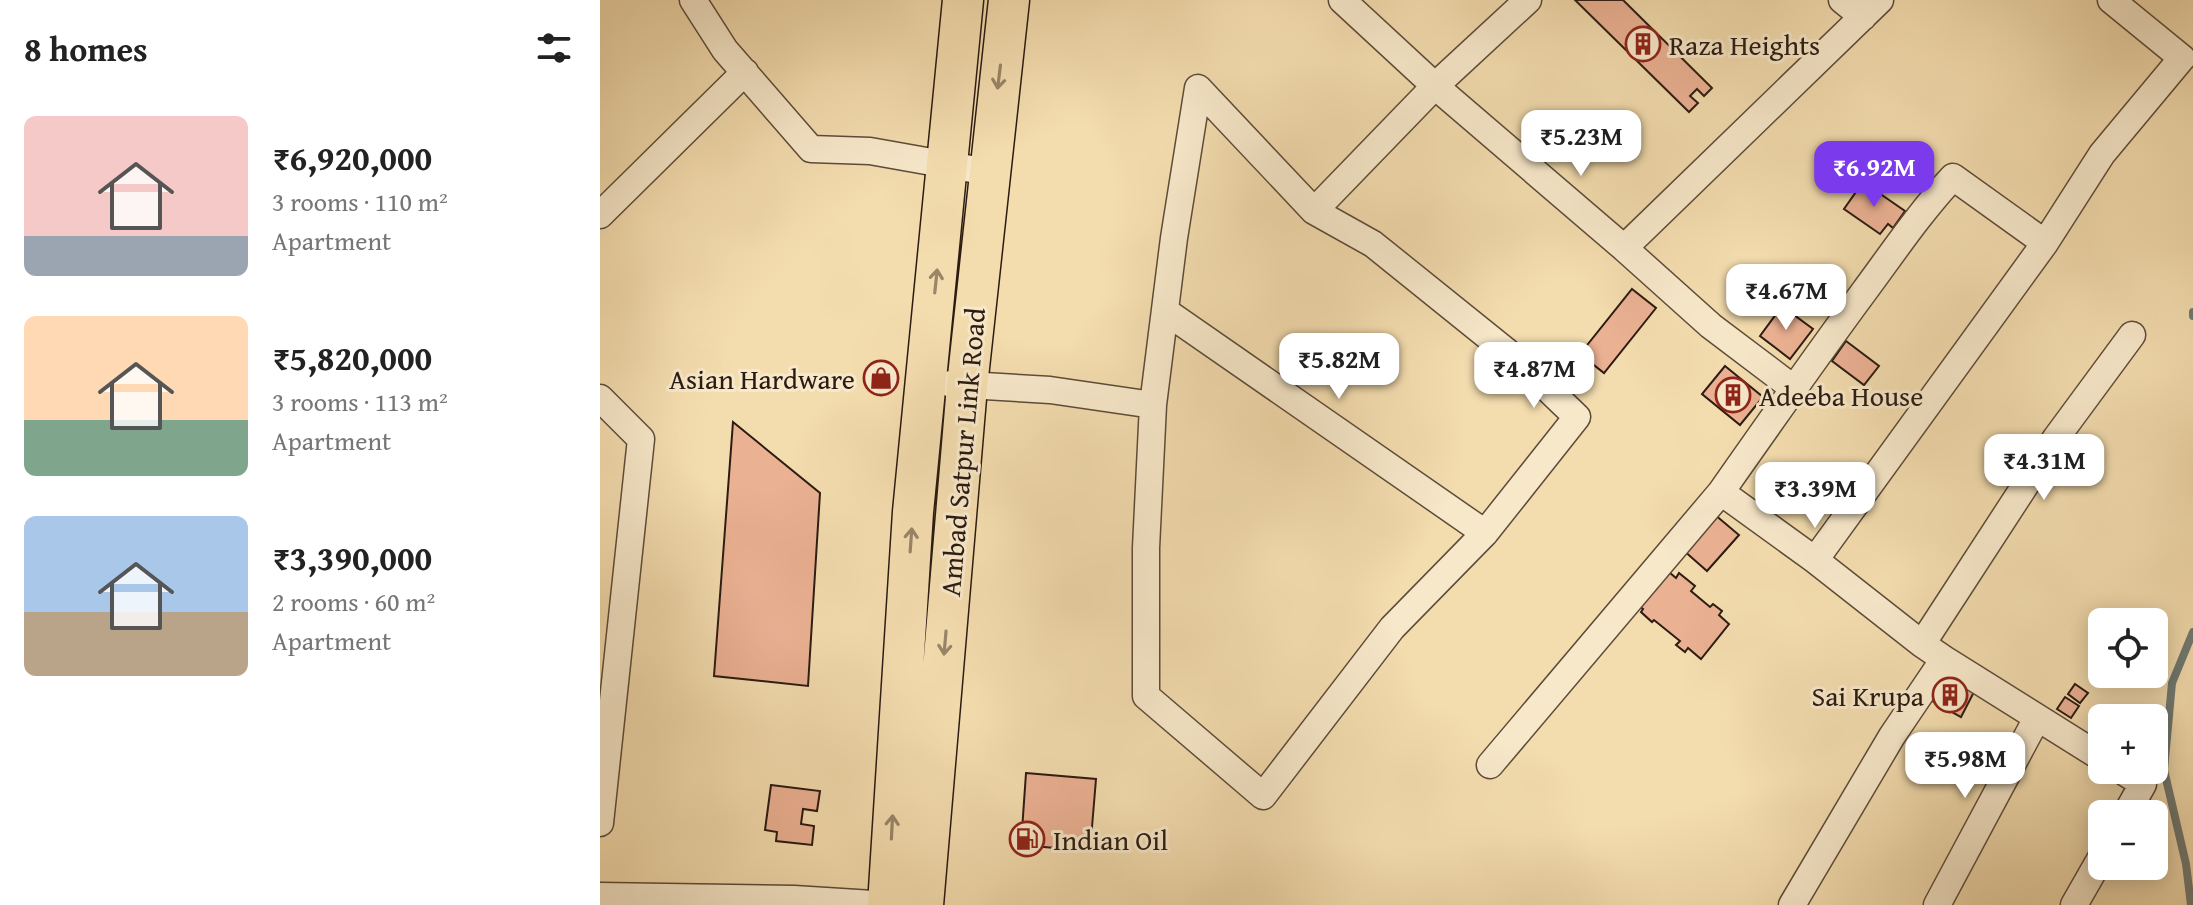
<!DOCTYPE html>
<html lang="en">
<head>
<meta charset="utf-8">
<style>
  body { margin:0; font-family:"Gentium Book Plus",serif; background:#f6f6f6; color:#222; height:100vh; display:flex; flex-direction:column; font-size:30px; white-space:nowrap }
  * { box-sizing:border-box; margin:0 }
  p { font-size:26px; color:#767676 }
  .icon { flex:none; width:44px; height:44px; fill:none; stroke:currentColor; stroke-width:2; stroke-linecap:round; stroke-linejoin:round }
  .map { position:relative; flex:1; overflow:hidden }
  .drawer { display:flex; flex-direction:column; background:#fff; width:600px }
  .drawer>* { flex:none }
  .buttons { position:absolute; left:1488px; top:608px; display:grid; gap:16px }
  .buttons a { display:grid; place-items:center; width:80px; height:80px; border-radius:12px; background:#fff; box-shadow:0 4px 20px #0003; font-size:40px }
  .price { position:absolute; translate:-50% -68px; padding:0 18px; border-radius:16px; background:#fff; color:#222; font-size:26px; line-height:52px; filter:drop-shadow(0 2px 4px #0008) }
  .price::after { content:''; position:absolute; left:50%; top:48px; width:24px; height:18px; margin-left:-12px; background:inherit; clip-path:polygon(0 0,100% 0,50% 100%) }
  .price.current { background:#7c3aed; color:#fff }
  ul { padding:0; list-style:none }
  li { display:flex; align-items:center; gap:24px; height:200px; padding:0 24px }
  li span { display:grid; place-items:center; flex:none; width:224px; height:160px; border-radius:12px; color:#555 }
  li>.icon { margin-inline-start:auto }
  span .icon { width:96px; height:96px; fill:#fffc; stroke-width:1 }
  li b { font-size:34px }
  h2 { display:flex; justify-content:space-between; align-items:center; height:96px; padding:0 24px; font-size:34px }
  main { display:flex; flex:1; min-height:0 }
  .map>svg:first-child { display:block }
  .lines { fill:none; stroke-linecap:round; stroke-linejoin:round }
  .stream { stroke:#707a73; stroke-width:8 }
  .building { fill:#ebb193; stroke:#2b1b12; stroke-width:2 }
  .street-casing { stroke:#5d4b39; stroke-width:29 }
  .primary-casing { stroke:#2b1b12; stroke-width:43 }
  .street { stroke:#f7e8ca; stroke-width:26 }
  .primary { stroke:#f3dcae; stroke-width:40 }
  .oneway { stroke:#998568 }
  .labels { text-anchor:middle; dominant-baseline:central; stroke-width:6; stroke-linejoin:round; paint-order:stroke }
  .poi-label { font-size:28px; fill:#2b1b12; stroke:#f7e8ca; text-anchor:start }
  .street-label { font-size:28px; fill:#2b1b12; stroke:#f7e8ca }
</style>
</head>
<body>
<main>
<section class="drawer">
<h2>8 homes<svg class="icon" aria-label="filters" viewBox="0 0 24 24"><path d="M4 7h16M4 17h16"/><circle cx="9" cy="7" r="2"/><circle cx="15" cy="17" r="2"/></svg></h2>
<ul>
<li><span style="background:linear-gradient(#f6c9c9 75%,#9aa5b1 0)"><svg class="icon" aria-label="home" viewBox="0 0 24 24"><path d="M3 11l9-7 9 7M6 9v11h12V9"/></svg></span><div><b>₹6,920,000</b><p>3 rooms · 110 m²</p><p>Apartment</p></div></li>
<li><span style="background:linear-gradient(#ffd9b3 65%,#7fa58c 0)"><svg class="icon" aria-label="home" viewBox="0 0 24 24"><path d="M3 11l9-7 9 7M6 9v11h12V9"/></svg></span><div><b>₹5,820,000</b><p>3 rooms · 113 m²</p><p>Apartment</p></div></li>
<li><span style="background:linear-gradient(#a9c7e8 60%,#b9a48a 0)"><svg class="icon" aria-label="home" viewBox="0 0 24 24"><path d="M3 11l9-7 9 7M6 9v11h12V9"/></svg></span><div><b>₹3,390,000</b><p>2 rooms · 60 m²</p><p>Apartment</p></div></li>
</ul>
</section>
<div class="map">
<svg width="1593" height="905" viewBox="0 0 1593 905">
  <rect width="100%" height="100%" fill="#f3dcae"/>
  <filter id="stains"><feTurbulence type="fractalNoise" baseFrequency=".0025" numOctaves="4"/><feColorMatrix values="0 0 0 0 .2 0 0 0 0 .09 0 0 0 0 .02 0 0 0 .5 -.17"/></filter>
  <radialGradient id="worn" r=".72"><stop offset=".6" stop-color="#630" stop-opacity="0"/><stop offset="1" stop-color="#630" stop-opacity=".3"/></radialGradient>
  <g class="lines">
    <path class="stream" d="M1593,312V316
      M1591,905L1586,864L1564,770L1572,683L1593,632"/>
  </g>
  <path class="building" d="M975,0H1023L1112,88L1104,96L1097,89L1090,96L1098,103L1089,112Z
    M1263,182L1305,211L1293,228L1288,224L1280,234L1244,209Z
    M1032,289L1056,308L1004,373L980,354Z
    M1182,306L1213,329L1190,359L1160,336Z
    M1246,341L1279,366L1264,385L1232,361Z
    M1125,366L1163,397L1140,425L1102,394Z
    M133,422L220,493L208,686L114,676Z
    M1114,514L1139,535L1107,571L1083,550Z
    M1063,567L1076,578L1079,573L1095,586L1091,591L1110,607L1113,604L1122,611L1119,615L1129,624L1101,659L1088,648L1085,652L1076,645L1080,641L1054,620L1052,622L1041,612L1043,609L1034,602Z
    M1340,674L1374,692L1361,717L1327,698Z
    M1475,684L1488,693L1480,703L1468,694Z
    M1465,697L1479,706L1471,718L1457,709Z
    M426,773L496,779L490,851L421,845Z
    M171,785L220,791L217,811L203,809L201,824L214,826L212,845L176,841L177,832L165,830Z"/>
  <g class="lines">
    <g class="street-casing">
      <path id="street" d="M93,0L125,50L211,149L270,151L388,172
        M742,0L835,86L1024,248L1111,326L1193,388
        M1242,0L1263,17
        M714,211L835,86L928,0
        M0,215L145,72
        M1024,248L1280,0
        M565,311L885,533
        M351,384L450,390L553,405L574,238L598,88L714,211L773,244L922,364L977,417L885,533L792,628L663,796L546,696V548L553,405
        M0,398L41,439L0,823
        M1215,560L1445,243L1502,154L1582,58L1511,0
        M1322,644L1456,438L1532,335
        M1344,659L1502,758
        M890,765L1121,492
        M1521,770L1543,784L1526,814
        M0,896L194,899L289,905
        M1192,905L1292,736L1344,659L1322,644L1215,560L1121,492C1168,425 1215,358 1263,293C1292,254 1320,212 1353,177L1445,243
        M1337,905L1437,718
        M1474,905L1502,856"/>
    </g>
    <g class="primary-casing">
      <path id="primary" d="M288,905L313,512L363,0
        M323,905L367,386L409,0"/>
    </g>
    <use href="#street" class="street"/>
    <use href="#primary" class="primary"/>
  </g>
  <defs><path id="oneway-shaft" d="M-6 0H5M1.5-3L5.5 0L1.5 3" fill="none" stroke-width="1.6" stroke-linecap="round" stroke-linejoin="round" transform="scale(2)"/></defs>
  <g class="oneway">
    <use href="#oneway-shaft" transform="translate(399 77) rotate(97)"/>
    <use href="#oneway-shaft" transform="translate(336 281) rotate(-84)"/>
    <use href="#oneway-shaft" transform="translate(311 540) rotate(-86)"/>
    <use href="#oneway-shaft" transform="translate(345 643) rotate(95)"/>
    <use href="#oneway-shaft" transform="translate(292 827) rotate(-87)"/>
  </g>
  <defs>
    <g id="building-ring" transform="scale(1.8)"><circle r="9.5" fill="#f7e8ca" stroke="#8f2418" stroke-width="1.5"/><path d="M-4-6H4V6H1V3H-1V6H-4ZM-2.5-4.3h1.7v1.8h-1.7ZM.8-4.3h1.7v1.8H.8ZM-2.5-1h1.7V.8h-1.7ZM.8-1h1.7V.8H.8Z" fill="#8f2418"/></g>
    <g id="shop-ring" transform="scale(1.8)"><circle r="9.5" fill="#f7e8ca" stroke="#8f2418" stroke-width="1.5"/><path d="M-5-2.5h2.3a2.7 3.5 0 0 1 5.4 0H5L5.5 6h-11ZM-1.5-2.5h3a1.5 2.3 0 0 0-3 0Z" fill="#8f2418"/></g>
    <g id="fuel-ring" transform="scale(1.8)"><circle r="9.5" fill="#f7e8ca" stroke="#8f2418" stroke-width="1.5"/><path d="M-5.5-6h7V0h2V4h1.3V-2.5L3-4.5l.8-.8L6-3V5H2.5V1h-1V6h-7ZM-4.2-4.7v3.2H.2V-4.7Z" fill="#8f2418"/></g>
  </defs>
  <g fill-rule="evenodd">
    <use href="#building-ring" x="1043" y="44"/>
    <use href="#shop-ring" x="281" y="378"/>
    <use href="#building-ring" x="1133" y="395"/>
    <use href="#building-ring" x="1350" y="695"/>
    <use href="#fuel-ring" x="427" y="839"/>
  </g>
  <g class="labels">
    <g class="poi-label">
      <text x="1069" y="44">Raza Heights</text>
      <text x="255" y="378" text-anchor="end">Asian Hardware</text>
      <text x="1159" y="395">Adeeba House</text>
      <text x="1324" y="695" text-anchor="end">Sai Krupa</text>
      <text x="453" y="839">Indian Oil</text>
    </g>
    <g class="street-label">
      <text transform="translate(362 452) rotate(-85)">Ambad Satpur Link Road</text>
    </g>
  </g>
  <rect width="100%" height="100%" filter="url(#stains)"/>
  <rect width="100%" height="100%" fill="url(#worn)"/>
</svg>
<div class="buttons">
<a><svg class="icon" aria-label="locate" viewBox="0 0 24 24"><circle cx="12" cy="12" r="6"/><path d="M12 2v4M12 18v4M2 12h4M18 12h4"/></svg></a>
<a>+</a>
<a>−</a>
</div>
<b class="price" style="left:981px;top:178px">₹5.23M</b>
<b class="price current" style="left:1274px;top:209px">₹6.92M</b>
<b class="price" style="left:1186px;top:332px">₹4.67M</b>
<b class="price" style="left:739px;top:401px">₹5.82M</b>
<b class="price" style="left:934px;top:410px">₹4.87M</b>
<b class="price" style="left:1444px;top:502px">₹4.31M</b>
<b class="price" style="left:1215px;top:530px">₹3.39M</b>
<b class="price" style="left:1365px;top:800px">₹5.98M</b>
</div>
</main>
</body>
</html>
